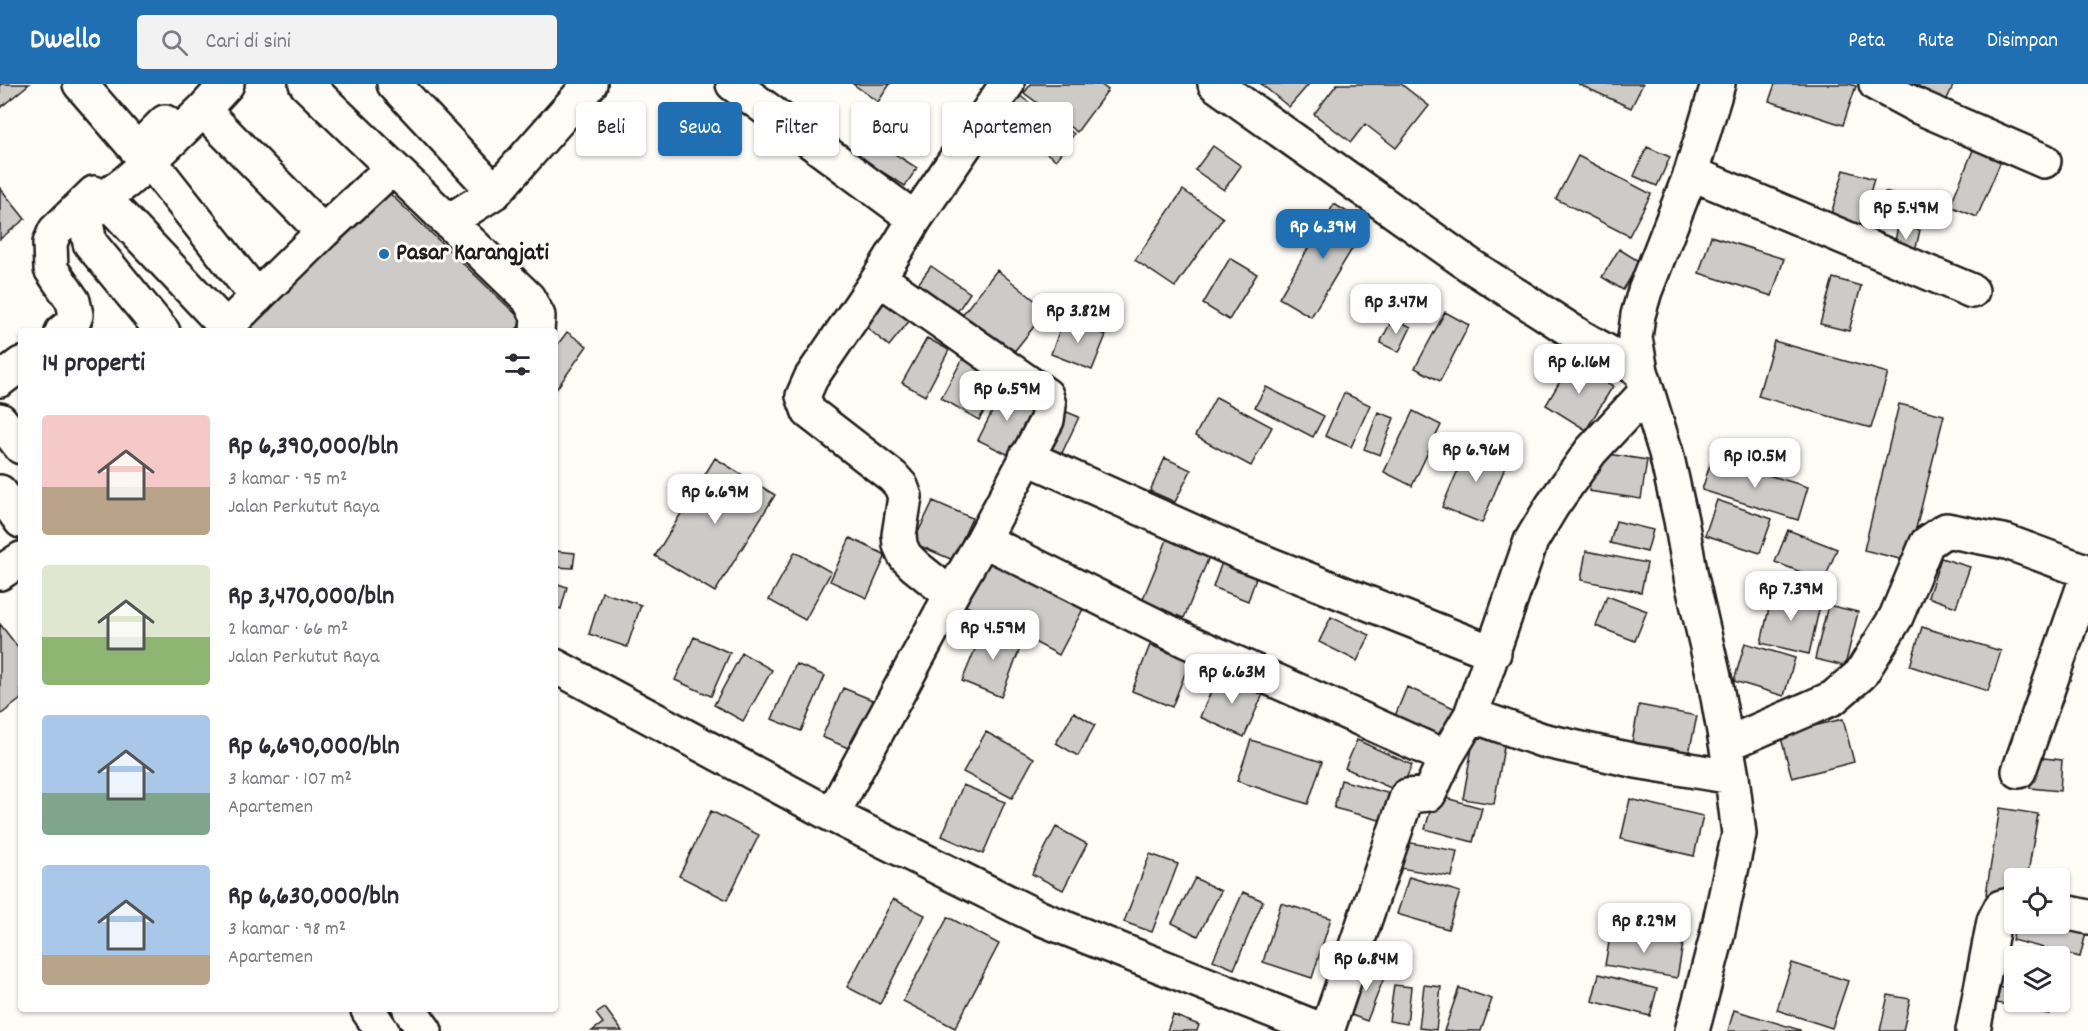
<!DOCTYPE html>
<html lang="id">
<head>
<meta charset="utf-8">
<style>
  body { margin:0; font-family:Dekko,sans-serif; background:#f2f2f3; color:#2b2b33; height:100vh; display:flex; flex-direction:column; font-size:22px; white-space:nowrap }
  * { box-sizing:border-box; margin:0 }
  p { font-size:20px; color:#7c7c81 }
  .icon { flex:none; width:33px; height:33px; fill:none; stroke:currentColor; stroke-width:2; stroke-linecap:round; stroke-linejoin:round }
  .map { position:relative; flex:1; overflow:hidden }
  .side { position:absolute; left:18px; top:244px; width:540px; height:684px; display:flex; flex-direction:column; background:#fff; border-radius:6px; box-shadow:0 2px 4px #0004 }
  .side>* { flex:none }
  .banner { position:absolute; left:576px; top:18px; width:570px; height:54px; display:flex; gap:12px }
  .fabs { position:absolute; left:2004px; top:784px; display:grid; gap:12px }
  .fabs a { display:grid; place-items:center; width:66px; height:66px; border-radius:6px; background:#fff; box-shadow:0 2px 4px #0004; font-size:30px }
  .price { position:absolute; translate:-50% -51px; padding:0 14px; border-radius:12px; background:#fff; color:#222; font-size:20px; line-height:39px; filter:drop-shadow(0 2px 3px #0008) }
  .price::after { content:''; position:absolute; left:50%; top:36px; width:18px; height:14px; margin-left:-9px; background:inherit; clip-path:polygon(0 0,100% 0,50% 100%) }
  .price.current { background:#1f6fb2; color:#fff }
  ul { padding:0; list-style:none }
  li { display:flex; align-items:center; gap:18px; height:150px; padding:0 24px }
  li span { display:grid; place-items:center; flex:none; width:168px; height:120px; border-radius:6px; color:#555 }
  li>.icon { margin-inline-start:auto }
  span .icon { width:72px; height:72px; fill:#fffc; stroke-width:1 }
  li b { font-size:26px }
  h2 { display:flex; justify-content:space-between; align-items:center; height:72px; padding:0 24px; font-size:26px }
  .chip { padding:0 21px; border-radius:6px; background:#fff; box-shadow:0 2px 4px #0004; font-size:21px; line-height:54px }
  .chip.current { background:#1f6fb2; color:#fff }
  header { display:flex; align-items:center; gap:36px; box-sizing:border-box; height:84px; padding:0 30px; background:#1f6fb2; color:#fff }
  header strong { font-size:28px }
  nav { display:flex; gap:33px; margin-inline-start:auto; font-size:21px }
  .search { width:420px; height:54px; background:#f2f2f3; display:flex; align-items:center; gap:15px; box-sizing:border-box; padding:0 21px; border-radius:6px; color:#7c7c81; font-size:22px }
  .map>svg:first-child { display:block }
  .building { fill:#cccbc8; stroke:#1c1c1c; stroke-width:1.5 }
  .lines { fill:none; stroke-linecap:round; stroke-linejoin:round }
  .minor-casing { stroke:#1c1c1c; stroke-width:38 }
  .highway-casing { stroke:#1c1c1c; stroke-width:38 }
  .minor { stroke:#fdfcf7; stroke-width:33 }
  .highway { stroke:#fdfcf7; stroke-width:33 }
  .poi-dot { fill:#1f6fb2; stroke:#fdfcf7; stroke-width:2 }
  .labels { text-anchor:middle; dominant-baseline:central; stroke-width:6; stroke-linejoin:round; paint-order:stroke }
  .poi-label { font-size:24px; font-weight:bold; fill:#1c1c1c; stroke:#fdfcf7; text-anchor:start }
</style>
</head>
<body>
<header>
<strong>Dwello</strong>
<div class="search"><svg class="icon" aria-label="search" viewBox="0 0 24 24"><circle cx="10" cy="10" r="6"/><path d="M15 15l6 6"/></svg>Cari di sini</div>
<nav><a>Peta</a><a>Rute</a><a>Disimpan</a></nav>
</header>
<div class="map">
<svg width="2088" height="947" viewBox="0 0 2088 947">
  <rect width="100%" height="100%" fill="#fdfcf7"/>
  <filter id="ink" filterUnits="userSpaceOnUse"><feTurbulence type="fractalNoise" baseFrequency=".0167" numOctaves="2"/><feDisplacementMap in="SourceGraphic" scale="12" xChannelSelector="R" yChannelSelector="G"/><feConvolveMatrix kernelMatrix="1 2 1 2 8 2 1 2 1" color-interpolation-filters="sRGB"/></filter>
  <g filter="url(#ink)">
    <path class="building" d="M0,0H29L0,24Z
      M853,0H890L878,18Z
      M1031,0H1100L1108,6L1077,48L1024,9Z
      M1261,0H1309L1289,23Z
      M1337,0H1401L1429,22L1396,64L1365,40L1351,58L1314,30Z
      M1578,0H1643L1631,24Z
      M1775,0H1849L1856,2L1843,41L1769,17Z
      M1912,0H1954L1946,17Z
      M1020,12L1074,50L1056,76L1001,37Z
      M870,54L917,84L905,102L858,73Z
      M1976,59L2004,70L1977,133L1950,122Z
      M1213,62L1241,82L1224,106L1195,86Z
      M1647,63L1670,73L1657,102L1634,92Z
      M1578,72L1651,110L1629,152L1556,115Z
      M1844,86L1874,95L1859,146L1829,137Z
      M383,103L523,237L514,248H237Z
      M0,104L25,135L0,155Z
      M1183,106L1223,134L1175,203L1135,176Z
      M1885,108L1930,122L1923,143L1879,129Z
      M1334,120L1367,140L1311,233L1279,214Z
      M1898,142L1920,146L1914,172L1893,167Z
      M1711,152L1784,175L1772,212L1699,189Z
      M1619,165L1640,178L1623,206L1602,193Z
      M1230,174L1257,190L1229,236L1203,220Z
      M931,182L970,209L951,237L911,210Z
      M997,186L1047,226L1005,279L955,240Z
      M1833,194L1861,202L1849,247L1820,240Z
      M881,211L910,236L889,262L859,237Z
      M1445,228L1469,241L1440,297L1415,284Z
      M1064,234L1106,251L1092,286L1051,270Z
      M1393,234L1411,243L1399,268L1380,259Z
      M567,248L587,262L555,307V264Z
      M927,254L949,266L925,312L902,299Z
      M1774,257L1888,289L1871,344L1758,312Z
      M966,269L1005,291L979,336L941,314Z
      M1572,277L1613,302L1586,346L1546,321Z
      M1266,303L1324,332L1313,353L1255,323Z
      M1004,304L1035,319L1009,371L978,356Z
      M1344,309L1370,321L1351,363L1325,352Z
      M1216,313L1272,343L1251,382L1195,352Z
      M1899,320L1944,331L1908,477L1864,466Z
      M1062,326L1079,333L1062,369L1045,362Z
      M1413,327L1441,341L1412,402L1384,388Z
      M1378,328L1394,334L1380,371L1364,365Z
      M1470,358L1509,374L1482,439L1442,423Z
      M1595,368L1647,376L1641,415L1589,407Z
      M715,374L775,411L715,508L655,472Z
      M1165,374L1191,386L1175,418L1150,407Z
      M1712,374L1808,403L1798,436L1702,406Z
      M1717,416L1772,435L1760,469L1705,451Z
      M933,417L972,434L953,476L913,459Z
      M1616,437L1653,446L1647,468L1610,459Z
      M1788,446L1837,465L1824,497L1775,478Z
      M1169,451L1211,468L1184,534L1142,517Z
      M850,454L886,471L867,514L830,497Z
      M979,466L1085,521L1059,571L953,515Z
      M555,467L575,469L573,484L555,483Z
      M1586,467L1647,479L1641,508L1581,496Z
      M795,468L831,488L805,536L769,516Z
      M1225,470L1260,483L1248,517L1213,503Z
      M1941,474L1970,483L1956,523L1928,513Z
      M555,499L567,503L561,525L555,523Z
      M1773,507L1821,517L1809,570L1761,559Z
      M602,508L641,521L627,563L589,550Z
      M1607,512L1647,527L1635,557L1596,542Z
      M1828,521L1858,528L1845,582L1815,575Z
      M1331,533L1370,551L1357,577L1319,558Z
      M0,540L21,567V615L0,631Z
      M985,541L1023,557L1001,613L962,597Z
      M1922,543L2001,567L1988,607L1910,582Z
      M694,553L730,569L711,612L675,596Z
      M1745,559L1795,574L1784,612L1734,597Z
      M1150,561L1190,577L1172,623L1132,607Z
      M742,569L772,586L743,637L714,621Z
      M796,580L825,592L801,647L772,635Z
      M1219,589L1264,608L1244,653L1200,633Z
      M1407,603L1456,625L1441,660L1392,639Z
      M843,604L875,617L853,666L822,653Z
      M1639,621L1697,632L1689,669L1632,658Z
      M1074,628L1095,641L1078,672L1056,659Z
      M1843,635L1854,678L1792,694L1780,650Z
      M986,648L1034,674L1012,714L963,688Z
      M1474,652L1505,657L1494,720L1463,715Z
      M1251,656L1322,678L1308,720L1237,697Z
      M1357,656L1412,681L1400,708L1345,684Z
      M2034,673L2062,676L2060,707L2030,704Z
      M1341,696L1394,711L1387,738L1334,724Z
      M963,701L1005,718L983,770L942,752Z
      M1435,711L1482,724L1473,758L1425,745Z
      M1630,715L1703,732L1694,772L1621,755Z
      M2000,724L2038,730L2027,795H2014V814L1986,810Z
      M711,727L759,751L727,816L679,792Z
      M1056,743L1087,760L1063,806L1032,790Z
      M1405,758L1457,767L1452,793L1400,784Z
      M1150,770L1178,780L1152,848L1124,838Z
      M1409,793L1460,808L1448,845L1397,830Z
      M1195,794L1221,807L1198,852L1172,839Z
      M1243,808L1263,817L1234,885L1213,876Z
      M893,815L925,831L880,920L847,903Z
      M1281,819L1331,834L1312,894L1263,878Z
      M948,833L999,860L955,944L903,917Z
      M2016,840H2049L2086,849L2080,873L2012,856Z
      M1611,847L1683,860L1677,894L1605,881Z
      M1365,879L1387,886L1367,937L1346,929Z
      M1792,879L1848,897L1832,944L1777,926Z
      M1599,890L1657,905L1650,932L1592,917Z
      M1394,901L1411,903L1407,940L1389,937Z
      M1424,901L1441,903L1436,946L1419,944Z
      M2000,903L2014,906V918H2051L2049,930L1997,919Z
      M1459,904L1492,915L1481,947H1444Z
      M1888,911L1910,915L1903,947H1880Z
      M605,924L622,947H592L603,939L596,930Z
      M1734,926L1800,946V947H1728Z
      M1173,931L1199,941L1197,947H1167Z"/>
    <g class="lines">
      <g class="minor-casing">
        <path id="minor" d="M80,0L137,66L165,38
          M306,0L528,214L538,232L537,248
          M394,0L495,108
          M733,0L915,135
          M1215,0L1471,182L1581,253L1641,287
          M1876,0L1917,22L2044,77
          M203,26L323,148
          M150,77L257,213
          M1691,89L1972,207
          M104,114L226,243
          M449,137L495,108L590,0
          M879,194L1046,311L1049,321L1047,336L983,456L951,511
          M62,248L73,239L76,231L73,217L51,185L50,159L55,147L94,109
          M163,248L90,159L86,139L91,128L104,114L126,98L150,77L203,26L227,0
          M221,248L323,148L392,84
          M0,296L21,280
          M1026,373L1241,469L1494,569
          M983,456L1187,557L1446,673
          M0,489L21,475
          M555,582L832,731L1040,834L1324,947
          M1471,631L1542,656L1636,677L1732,693
          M1727,660L1833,614L1861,590L1896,533L1927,459L1946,446L2007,458L2088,488
          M2019,687L2088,490
          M832,731L951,511L915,482L905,472L900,461L899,451L905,413L901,402L893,393L809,328L803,312L811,294L879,194L915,135L1007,0
          M2060,827L2088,833
          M1327,947L1407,712L1429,710L1446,673L1471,631L1531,457L1552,422L1591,367L1646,308
          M1692,947L1716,856L1739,750L1732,693L1716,602L1691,493L1681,436L1666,369L1641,287L1635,254L1638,231L1645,207L1691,89L1718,0
          M1973,947L1994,837L2001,823L2014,820"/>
      </g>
      <g class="highway-casing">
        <path id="highway" d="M0,336L21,363
          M0,408L21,437
          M368,926L382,947
          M410,926L425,947"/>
      </g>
      <use href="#minor" class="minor"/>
      <use href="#highway" class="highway"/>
    </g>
  </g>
  <circle class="poi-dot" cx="384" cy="170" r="6"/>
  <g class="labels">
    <g class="poi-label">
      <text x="396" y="170">Pasar Karangjati</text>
    </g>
  </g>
</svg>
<div class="fabs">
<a><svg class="icon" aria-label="locate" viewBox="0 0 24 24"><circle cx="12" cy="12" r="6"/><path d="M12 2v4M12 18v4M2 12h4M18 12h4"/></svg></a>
<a><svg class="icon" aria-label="layers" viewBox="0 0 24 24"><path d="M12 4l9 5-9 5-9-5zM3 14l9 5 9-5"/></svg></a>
</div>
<b class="price" style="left:1906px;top:157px">Rp 5.49M</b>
<b class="price current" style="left:1323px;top:176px">Rp 6.39M</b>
<b class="price" style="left:1396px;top:251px">Rp 3.47M</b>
<b class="price" style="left:1078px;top:260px">Rp 3.82M</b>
<b class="price" style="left:1579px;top:311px">Rp 6.16M</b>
<b class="price" style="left:1007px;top:338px">Rp 6.59M</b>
<b class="price" style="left:1476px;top:399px">Rp 6.96M</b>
<b class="price" style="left:1755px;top:405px">Rp 10.5M</b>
<b class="price" style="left:715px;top:441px">Rp 6.69M</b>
<b class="price" style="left:1791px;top:538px">Rp 7.39M</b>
<b class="price" style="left:993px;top:577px">Rp 4.59M</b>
<b class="price" style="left:1232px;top:621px">Rp 6.63M</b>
<b class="price" style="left:1644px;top:870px">Rp 8.29M</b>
<b class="price" style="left:1366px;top:908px">Rp 6.84M</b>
<div class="banner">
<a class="chip">Beli</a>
<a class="chip current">Sewa</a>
<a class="chip">Filter</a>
<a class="chip">Baru</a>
<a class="chip">Apartemen</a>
</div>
<section class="side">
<h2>14 properti<svg class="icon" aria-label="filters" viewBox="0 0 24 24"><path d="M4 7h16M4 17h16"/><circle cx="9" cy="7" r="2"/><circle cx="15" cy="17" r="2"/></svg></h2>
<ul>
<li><span style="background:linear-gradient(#f6c9c9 60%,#b9a48a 0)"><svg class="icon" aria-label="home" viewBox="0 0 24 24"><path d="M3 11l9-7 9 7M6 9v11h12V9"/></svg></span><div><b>Rp 6,390,000/bln</b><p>3 kamar · 95 m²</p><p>Jalan Perkutut Raya</p></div></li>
<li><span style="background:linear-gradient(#dfe7d0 60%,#8fb573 0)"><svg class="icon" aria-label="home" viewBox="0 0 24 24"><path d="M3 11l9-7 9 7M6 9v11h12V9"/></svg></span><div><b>Rp 3,470,000/bln</b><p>2 kamar · 66 m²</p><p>Jalan Perkutut Raya</p></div></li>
<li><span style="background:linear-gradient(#a9c7e8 65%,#7fa58c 0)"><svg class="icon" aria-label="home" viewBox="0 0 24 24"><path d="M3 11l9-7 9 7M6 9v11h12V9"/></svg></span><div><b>Rp 6,690,000/bln</b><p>3 kamar · 107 m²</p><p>Apartemen</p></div></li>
<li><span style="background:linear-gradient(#a9c7e8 75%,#b9a48a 0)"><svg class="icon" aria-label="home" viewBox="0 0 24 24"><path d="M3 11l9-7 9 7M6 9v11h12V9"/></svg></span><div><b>Rp 6,630,000/bln</b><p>3 kamar · 98 m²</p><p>Apartemen</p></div></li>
</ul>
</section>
</div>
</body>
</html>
